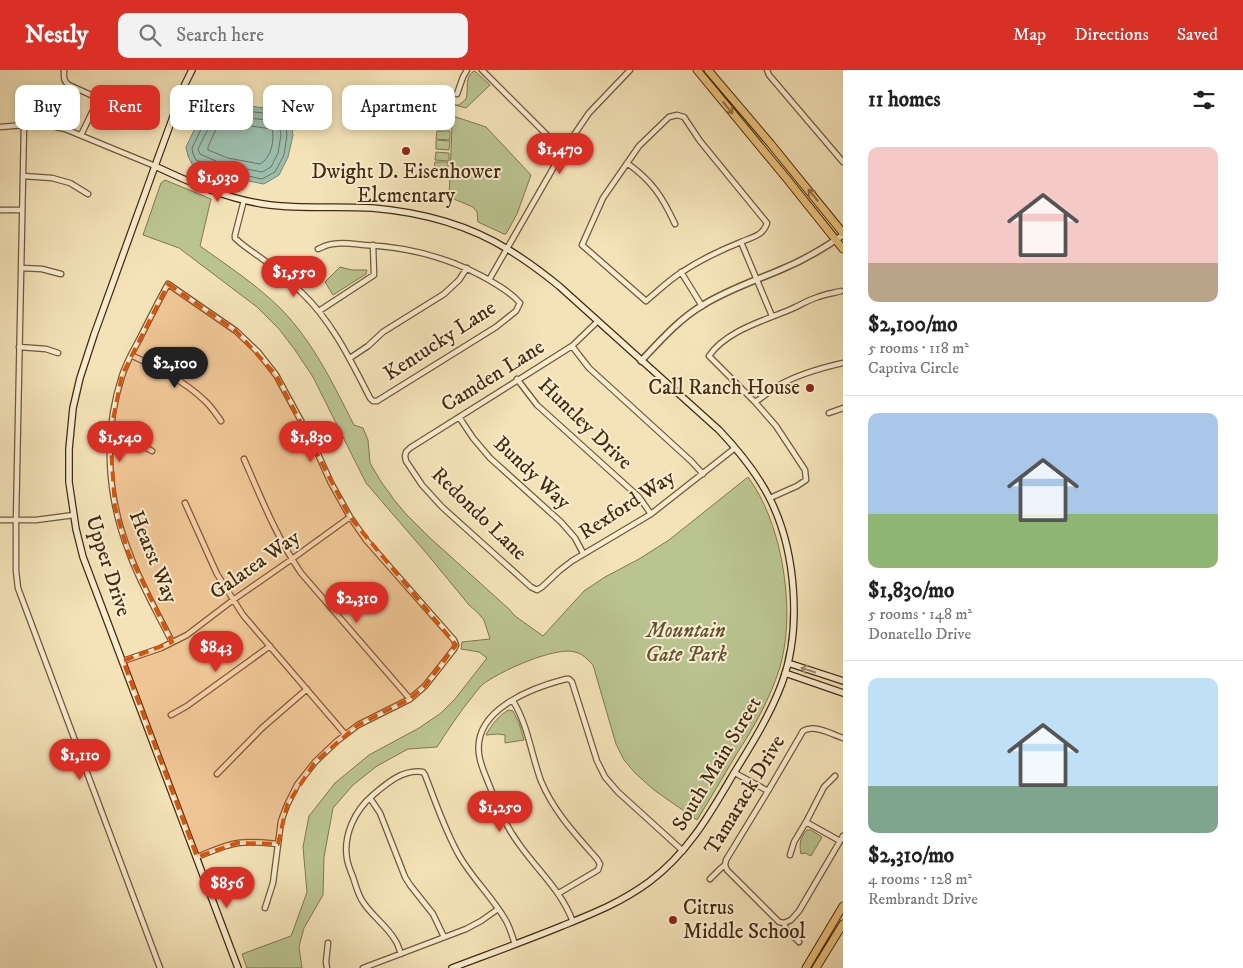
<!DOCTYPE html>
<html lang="en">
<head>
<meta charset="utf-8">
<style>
  body { margin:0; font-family:"IM FELL DW Pica",serif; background:#f2f2f2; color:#222; height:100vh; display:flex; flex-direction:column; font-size:19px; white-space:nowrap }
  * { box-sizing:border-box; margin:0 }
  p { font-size:16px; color:#767676 }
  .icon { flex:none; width:28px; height:28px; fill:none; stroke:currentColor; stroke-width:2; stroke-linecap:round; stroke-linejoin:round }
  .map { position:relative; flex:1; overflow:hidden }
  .panel { display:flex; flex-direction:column; background:#fff; width:400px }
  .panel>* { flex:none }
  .hud { position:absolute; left:15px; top:15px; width:475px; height:45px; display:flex; gap:10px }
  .price { position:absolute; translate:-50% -42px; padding:0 11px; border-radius:18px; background:#d93025; color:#fff; font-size:16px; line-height:32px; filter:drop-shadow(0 1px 2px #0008) }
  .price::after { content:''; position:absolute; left:50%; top:30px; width:15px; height:11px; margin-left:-8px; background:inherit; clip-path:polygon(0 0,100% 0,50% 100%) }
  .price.on { background:#222; color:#fff }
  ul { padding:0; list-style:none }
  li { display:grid; align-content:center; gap:10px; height:265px; padding:0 25px }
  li+li { border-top:1px solid #e0e0e0 }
  li span { display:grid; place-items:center; height:155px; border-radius:10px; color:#555 }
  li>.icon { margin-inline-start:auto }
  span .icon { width:90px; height:90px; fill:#fffc; stroke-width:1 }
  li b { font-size:21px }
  h2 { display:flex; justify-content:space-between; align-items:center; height:60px; padding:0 25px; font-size:21px }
  .chip { padding:0 18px; border-radius:10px; background:#fff; box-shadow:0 2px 8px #0003; font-size:18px; line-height:45px }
  .chip.on { background:#d93025; color:#fff }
  header { display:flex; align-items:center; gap:30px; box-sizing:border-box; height:70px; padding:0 25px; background:#d93025; color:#fff }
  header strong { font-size:24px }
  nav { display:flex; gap:28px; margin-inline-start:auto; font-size:18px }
  .search { width:350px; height:45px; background:#f2f2f2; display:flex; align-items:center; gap:12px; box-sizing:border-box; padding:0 18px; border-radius:10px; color:#767676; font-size:19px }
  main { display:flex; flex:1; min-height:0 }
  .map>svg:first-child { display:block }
  .green { fill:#bac490; stroke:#7e784e }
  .water { fill:#9cbeac; stroke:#78836c }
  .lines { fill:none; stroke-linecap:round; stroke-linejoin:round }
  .shore { stroke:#70745c; stroke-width:1 }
  .minor-casing { stroke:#6f5938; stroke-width:7 }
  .tertiary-casing { stroke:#6f5938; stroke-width:8 }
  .secondary-casing { stroke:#432b0d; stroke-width:8 }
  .primary-casing { stroke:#432b0d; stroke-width:9 }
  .minor { stroke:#f8edd1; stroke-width:4.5 }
  .tertiary { stroke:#f8edd1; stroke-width:5 }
  .secondary { stroke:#f8edd1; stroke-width:5.5 }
  .primary { stroke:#eac27c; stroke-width:7 }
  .oneway { stroke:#8e6f3f }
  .oneway2 { stroke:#9e8c6f }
  .marked { fill:#d8540c; fill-opacity:0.2; stroke:#d8540c; stroke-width:4; stroke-dasharray:10 6; stroke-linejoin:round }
  .poi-dot { fill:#8f2418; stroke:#f8edd1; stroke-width:2 }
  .labels { text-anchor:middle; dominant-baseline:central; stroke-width:4; stroke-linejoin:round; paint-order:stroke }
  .poi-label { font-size:21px; fill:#432b0d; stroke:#f8edd1 }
  .street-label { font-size:21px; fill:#432b0d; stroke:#f8edd1 }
  .park-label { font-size:21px; font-style:italic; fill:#61512e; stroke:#f8edd1 }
</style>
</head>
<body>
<header>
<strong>Nestly</strong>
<div class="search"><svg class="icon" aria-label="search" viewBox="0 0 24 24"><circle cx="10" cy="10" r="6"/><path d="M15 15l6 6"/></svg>Search here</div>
<nav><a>Map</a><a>Directions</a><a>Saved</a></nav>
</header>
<main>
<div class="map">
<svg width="843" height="898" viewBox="0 0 843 898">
  <rect width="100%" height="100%" fill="#f4e3b8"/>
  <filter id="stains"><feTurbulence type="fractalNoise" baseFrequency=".004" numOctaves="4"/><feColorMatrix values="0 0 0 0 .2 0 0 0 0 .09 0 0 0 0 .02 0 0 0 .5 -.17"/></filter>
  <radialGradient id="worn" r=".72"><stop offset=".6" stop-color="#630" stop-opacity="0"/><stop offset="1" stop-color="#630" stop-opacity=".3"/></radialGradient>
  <path class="green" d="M474,1L476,2L490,15L466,38L455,35H459L466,29C469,19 464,7 474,1Z
    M444,42L453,46L486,57L531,105L517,144L506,164H504L478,152L477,142L473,137L449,127L452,58C447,56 443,54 442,48Z
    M437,61H450V70L436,69Z
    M436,70L450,71L449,80L436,79Z
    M436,82L449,83V91L435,90Z
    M435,92H448V101L434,100Z
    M165,110L211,129L200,176C228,196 257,215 281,239C314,273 333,314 354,355L363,358L368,370L370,393L380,410L395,431L406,444L429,467L509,539L515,546L543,566L584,521L605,507L639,489L669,470L748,407C765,430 775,459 781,487C788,523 790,561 780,597C770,629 754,657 736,685C723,707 710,729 697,750L654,720L635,703L624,690L616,674L593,595C587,589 583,584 575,582C555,576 498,602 482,615C479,618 475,623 472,627C459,643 448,660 437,677L408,679L377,696L353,715L333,738L324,787L323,825L304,858L301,869L299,877L302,898H247L242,884L291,866L293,861L307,822L303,777L309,746L335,713L369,685L419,658L441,643L455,629L487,588L479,582L461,579L462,572L490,569L484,550L478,543L469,535L428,485L366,413L313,307L295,280L279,259L257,237L179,178L143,165L161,113Z
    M340,197L352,200H367L366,204L333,225L325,212Z
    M508,640L513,641L519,653L524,670L505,673V665L498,664L486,665C492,654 498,647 508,640Z
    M807,760H811L822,767L811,786L805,783L801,784C799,775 800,767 807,760Z"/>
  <path class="water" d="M230,34L283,40L290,49L293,65L288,87L279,105L264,114L222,106L192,94L188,86L186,77L201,46L211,37Z"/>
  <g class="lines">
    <path class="shore" d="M230,39L279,45L285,51L287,65L284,85L275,102L262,109L224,101L196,90L193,84L192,78L206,49L214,42Z
      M230,46L276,51L279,54L281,65L278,83L271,97L262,102L225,95L200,84L198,79L211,53L217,48Z
      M230,53L272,59C275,69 271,89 260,94L228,88L208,80V77L217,57L220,55Z"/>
    <g class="minor-casing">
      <path id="minor" d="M64,0C64,7 63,11 69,15L124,40L142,41
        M482,0L563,81
        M767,0L769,5L843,92
        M457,24L463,7L467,0
        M677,45L684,47L700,71L767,153C763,166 752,167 741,172C721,180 700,190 682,202C669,210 658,221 646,231L582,175L603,128L639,76L669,47Z
        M24,55L16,450V501L18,518L160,898
        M0,57L24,55H47L65,59L155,96
        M81,65L99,28
        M627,93C652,111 662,126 675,154
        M23,106L52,108L70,113L88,124
        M244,130L235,165V168C245,178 258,185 269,194C280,202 291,212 301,222C332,251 351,291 370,328L373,331H377L496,257L516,241L520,233C514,226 507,221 499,216C458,190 412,177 364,175C354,174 343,172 333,174C328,174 323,177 318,179
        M0,140H21
        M741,172L772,246
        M22,198L42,199L61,204
        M681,202L702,236
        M489,210L563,81L589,43L630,0
        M319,241L374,205L373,175
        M598,251L572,276L410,378L406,382L405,386L406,391L422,415L442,437L531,517L537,520L542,517L559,501L572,491L651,444L735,378
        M572,276L589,298L691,391L703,404
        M19,277L46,279L58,283
        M131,285C157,298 183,310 204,330C211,336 216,344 221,351
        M350,288L368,276L383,262L444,224L459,210L467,198
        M517,309L537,335L639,427L651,444
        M755,332C763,327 770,321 778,316C798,304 821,298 843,293
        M829,343L843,338
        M459,347L473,368L490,388L561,452L575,468L583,483
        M110,364C126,367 138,373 152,381
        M244,389C261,428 277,468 301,503L410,629
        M770,428L797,416L806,410L805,400L776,356L755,332L709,286C726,261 763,251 789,240C799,236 808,230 818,227C825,224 834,223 841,221
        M185,433L217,504L243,545L345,664
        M0,450H36L74,445
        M172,572C157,542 140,513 129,482C107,426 103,364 122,306C126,293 133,281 140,268C149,250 158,232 168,214L236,261L258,282L276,305L312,371L331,413L350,447L366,470L454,570L456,575L454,579L425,616L410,629L358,655L337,671L315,692L297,715L287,735L281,751L273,813L265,838
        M123,591L161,578L187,565L233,530L292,489L350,447
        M513,631C528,655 531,684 541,711C554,742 575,764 597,789L600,794L598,800L559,823
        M171,645L187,636L270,576
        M735,703L768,721
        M217,704L262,658L307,619
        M370,728L380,743L405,807L410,815L433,844L444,867
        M806,752L840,771
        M790,785L794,772L806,752L824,717L835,706
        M197,787C210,782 224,775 238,773C251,771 265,773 278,774
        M725,795L727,800L779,852L784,853L786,859L799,872
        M710,809L720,799L725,795L726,790L768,721L803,661C815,654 831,664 843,668
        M573,852C561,820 538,801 519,774C506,757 498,737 490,717C486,706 480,695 479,684C473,640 531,618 566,609H569L572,612L597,691L605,707L618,722L683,781
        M784,853L791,850L799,841L843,766
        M401,884C399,879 398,874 395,870C387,856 372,846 363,832C358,825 356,816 353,807C351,802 348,795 347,789C343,765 355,740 373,725C387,713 403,699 423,702L425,705C436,733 445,761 460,787C473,809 492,827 505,849C510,857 512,866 515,874
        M327,898L326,892L328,873
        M363,898L466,859L481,851L498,839"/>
    </g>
    <g class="tertiary-casing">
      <path id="tertiary" d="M641,291C660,271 679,249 703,235C727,220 754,211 780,200C802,191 823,179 843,165"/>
    </g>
    <g class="secondary-casing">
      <path id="secondary" d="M192,0L185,14L155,96L94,265L80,308L73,338L69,379V412L76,459L83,487L238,898
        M155,96C191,113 229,130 270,135C303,139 338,136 372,138C420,142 469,155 509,180C527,191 543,203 559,216L719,360C738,380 758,405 770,429C796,481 802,559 782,613C770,645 752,674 734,703C710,744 688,783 649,812C620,833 594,843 562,856C525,871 489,884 452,898
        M788,593L843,611
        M785,603L843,623"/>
    </g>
    <g class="primary-casing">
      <path id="primary" d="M697,0L787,109L843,179
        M708,0L770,73L843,163
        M806,898L843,836
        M816,898L843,854"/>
    </g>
    <use href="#minor" class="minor"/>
    <use href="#tertiary" class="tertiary"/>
    <use href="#secondary" class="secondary"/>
    <use href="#primary" class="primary"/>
  </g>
  <defs><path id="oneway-shaft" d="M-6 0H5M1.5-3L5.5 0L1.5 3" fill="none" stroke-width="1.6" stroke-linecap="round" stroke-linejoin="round" transform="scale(1.25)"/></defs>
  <g class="oneway">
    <use href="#oneway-shaft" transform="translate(728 38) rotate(51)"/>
    <use href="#oneway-shaft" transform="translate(813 125) rotate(-129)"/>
  </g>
  <use class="oneway2" href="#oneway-shaft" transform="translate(808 600) rotate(-162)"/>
  <path class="marked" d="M168,214L236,261L276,305L350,447L456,575L425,616L410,629L358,655L315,692L287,735L278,774L237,773L197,787L123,591L172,572L128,482L115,437L110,364L122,305Z"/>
  <g class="poi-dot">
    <circle cx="406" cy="81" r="5"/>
    <circle cx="810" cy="318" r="5"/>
    <circle cx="673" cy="850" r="5"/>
  </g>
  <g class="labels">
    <g class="poi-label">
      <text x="406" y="102">Dwight D. Eisenhower<tspan x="406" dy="24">Elementary</tspan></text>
      <text x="800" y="318" text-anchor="end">Call Ranch House</text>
      <text x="683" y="838" text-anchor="start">Citrus<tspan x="683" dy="24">Middle School</tspan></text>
    </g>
    <g class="street-label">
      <text transform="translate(440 271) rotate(-33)">Kentucky Lane</text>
      <text transform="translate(493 306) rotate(-32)">Camden Lane</text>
      <text transform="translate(585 354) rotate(44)">Huntley Drive</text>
      <text transform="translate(532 403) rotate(43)">Bundy Way</text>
      <text transform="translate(627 435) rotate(-33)">Rexford Way</text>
      <text transform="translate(479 444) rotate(44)">Redondo Lane</text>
      <text transform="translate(153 487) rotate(68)">Hearst Way</text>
      <text transform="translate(255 495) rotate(-35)">Galatea Way</text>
      <text transform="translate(108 496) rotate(72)">Upper Drive</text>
      <text transform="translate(717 694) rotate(-59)">South Main Street</text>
      <text transform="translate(745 725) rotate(-59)">Tamarack Drive</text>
    </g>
    <g class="park-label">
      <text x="686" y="561">Mountain<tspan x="686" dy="24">Gate Park</tspan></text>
    </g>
  </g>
  <rect width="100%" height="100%" filter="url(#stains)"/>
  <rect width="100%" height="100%" fill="url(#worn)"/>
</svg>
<b class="price" style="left:560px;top:105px">$1,470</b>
<b class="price" style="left:218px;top:133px">$1,930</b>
<b class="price" style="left:294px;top:228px">$1,550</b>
<b class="price on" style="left:175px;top:319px">$2,100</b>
<b class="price" style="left:120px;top:393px">$1,540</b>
<b class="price" style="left:311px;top:393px">$1,830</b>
<b class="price" style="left:357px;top:554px">$2,310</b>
<b class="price" style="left:216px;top:603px">$843</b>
<b class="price" style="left:80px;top:711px">$1,110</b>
<b class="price" style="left:500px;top:763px">$1,250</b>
<b class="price" style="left:227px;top:839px">$856</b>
<div class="hud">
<a class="chip">Buy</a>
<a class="chip on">Rent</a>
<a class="chip">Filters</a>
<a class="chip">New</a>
<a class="chip">Apartment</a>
</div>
</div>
<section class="panel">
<h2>11 homes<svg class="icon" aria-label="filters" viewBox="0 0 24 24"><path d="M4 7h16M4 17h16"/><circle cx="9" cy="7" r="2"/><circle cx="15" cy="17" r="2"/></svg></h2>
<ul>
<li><span style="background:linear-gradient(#f6c9c9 75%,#b9a48a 0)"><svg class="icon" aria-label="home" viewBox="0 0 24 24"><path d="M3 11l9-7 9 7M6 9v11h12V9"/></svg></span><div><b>$2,100/mo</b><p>5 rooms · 118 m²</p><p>Captiva Circle</p></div></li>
<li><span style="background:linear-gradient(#a9c7e8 65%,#8fb573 0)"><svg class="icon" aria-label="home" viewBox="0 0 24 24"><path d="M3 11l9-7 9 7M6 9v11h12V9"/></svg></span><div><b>$1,830/mo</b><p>5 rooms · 148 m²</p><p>Donatello Drive</p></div></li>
<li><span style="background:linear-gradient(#bfe0f5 70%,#7fa58c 0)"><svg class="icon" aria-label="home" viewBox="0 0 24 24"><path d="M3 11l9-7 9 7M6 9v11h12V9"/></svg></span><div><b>$2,310/mo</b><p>4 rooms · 128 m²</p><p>Rembrandt Drive</p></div></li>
</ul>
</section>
</main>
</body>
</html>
